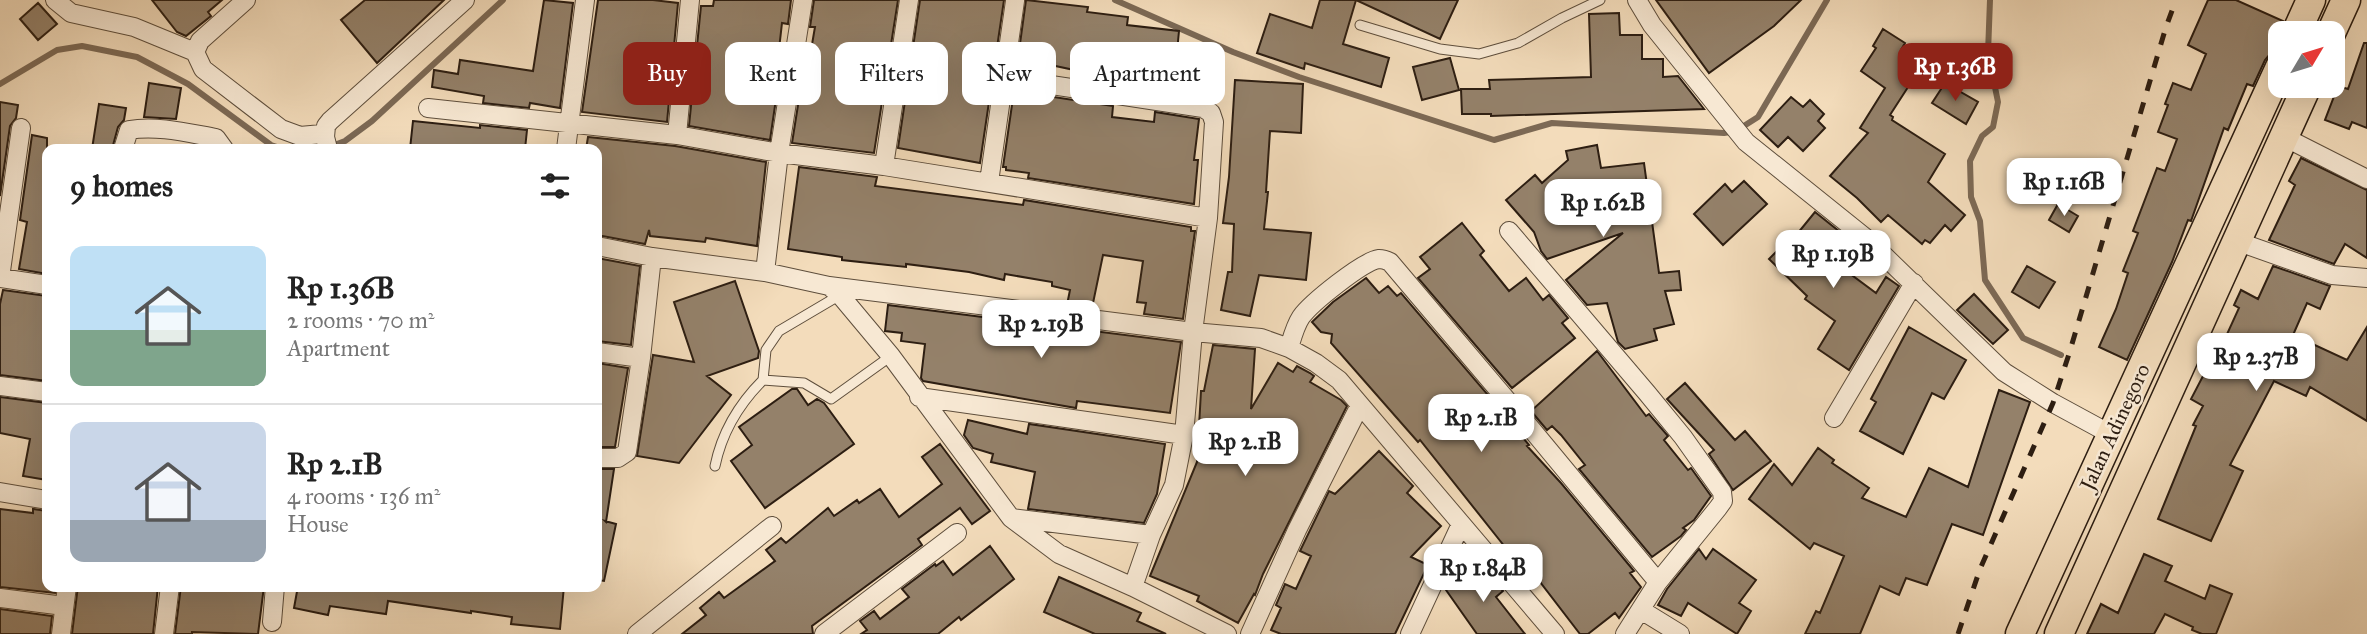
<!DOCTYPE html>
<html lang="en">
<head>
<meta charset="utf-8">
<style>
  body { margin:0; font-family:"IM FELL Great Primer",serif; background:#f2f2f2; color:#222; height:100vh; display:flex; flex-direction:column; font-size:26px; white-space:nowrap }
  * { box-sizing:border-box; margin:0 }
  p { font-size:23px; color:#767676 }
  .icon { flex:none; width:38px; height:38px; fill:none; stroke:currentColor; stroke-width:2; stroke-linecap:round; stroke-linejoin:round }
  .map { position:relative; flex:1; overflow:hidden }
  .sheet { position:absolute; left:42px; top:144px; width:560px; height:448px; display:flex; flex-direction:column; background:#fff; border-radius:14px; box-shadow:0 7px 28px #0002 }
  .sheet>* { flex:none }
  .hud { position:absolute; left:623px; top:42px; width:665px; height:63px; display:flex; gap:14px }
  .needle { width:46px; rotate:52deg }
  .buttons { position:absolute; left:2268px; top:21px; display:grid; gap:14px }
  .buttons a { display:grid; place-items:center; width:77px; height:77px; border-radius:14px; background:#fff; box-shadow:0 7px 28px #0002; font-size:35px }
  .price { position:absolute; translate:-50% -60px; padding:0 16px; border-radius:14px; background:#fff; color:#222; font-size:23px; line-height:46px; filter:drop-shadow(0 2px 4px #0008) }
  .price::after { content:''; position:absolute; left:50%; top:42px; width:21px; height:16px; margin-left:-10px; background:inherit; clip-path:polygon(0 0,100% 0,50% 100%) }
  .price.on { background:#8f2418; color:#fff }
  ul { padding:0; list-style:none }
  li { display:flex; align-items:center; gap:21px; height:175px; padding:0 28px }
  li+li { border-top:2px solid #e0e0e0 }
  li span { display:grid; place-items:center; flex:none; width:196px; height:140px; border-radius:14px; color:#555 }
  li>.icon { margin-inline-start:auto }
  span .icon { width:84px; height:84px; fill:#fffc; stroke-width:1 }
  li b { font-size:30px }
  h2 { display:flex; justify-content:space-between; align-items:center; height:84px; padding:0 28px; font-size:30px }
  .pill { padding:0 24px; border-radius:14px; background:#fff; box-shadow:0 7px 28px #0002; font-size:24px; line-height:63px }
  .pill.on { background:#8f2418; color:#fff }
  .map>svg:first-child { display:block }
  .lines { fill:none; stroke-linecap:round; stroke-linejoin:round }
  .stream { stroke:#7c6955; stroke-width:6 }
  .building { fill:#94816a; stroke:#2d1e12; stroke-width:2 }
  .service-casing { stroke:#5e4e3c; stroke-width:11 }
  .minor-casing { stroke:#5e4e3c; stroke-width:20 }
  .trunk-casing { stroke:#2d1e12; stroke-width:31 }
  .service { stroke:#f7e8d3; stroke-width:9 }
  .minor { stroke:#f7e8d3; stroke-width:18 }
  .trunk { stroke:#f3dcbb; stroke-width:28 }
  .rail { stroke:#2d1e12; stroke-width:5; stroke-dasharray:12 12; stroke-linecap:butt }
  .labels { text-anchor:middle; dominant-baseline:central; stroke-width:5; stroke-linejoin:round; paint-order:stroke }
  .street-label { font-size:21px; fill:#2d1e12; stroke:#f7e8d3 }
</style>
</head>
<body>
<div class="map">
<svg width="2367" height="634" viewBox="0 0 2367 634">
  <rect width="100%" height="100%" fill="#f3dcbb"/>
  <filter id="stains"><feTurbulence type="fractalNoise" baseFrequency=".00286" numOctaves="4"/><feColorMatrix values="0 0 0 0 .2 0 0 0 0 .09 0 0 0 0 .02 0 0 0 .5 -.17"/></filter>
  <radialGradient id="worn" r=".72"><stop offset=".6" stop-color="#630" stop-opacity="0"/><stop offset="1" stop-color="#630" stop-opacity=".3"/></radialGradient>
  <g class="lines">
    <path class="stream" d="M1115,0L1233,52L1299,77L1494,140L1552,123L1724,133L1736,131L1758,117L1827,0
      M1990,0L1988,53L1998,102L1993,127L1982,136L1970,161L1971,197L1980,221L1985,280L2023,338L2061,355
      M0,84L57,50L82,46L137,57L188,84L271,145L283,149
      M329,147L345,141L372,121L503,0"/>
  </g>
  <path class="building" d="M152,0H222L208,12L211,16L186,36L177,32Z
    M365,0H444L377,63L341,20Z
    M544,0L573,3L560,108L530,103L529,108L483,103L484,96L432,87L434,70L458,74L460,60L533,71Z
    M598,0H653L678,3L667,122L582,112Z
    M714,0H791L788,24L782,23L778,58H782L770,140L689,126L701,6H713Z
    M814,0H898L874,153L792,143L805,61L809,62L815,27H810Z
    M920,0H1004L980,163L898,148Z
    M1026,0L1088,7L1087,12L1128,17L1127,25L1179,31L1177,52L1203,55L1200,84L1146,78L1145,87L1122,84L1123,74L1080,69L1079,71L1018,58Z
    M1320,0H1458L1440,39L1356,0L1343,44L1389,58L1381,87L1305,63L1304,69L1257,53L1270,14L1312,28Z
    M1656,0H1801L1774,26L1709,73Z
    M2208,0H2236L2283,21L2271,53L2265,60L2253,86L2247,84L2228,130L2224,128L2191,221L2188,220L2172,262L2127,360L2099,347L2116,309L2128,273L2123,271L2138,233L2133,231L2157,168L2165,171L2177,139L2158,132L2168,105L2165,104L2173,83L2191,90L2206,54L2188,45Z
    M38,3L57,24L38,40L20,19Z
    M1619,13L1620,35H1642V59H1663V77L1678,76L1704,109L1491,116V114H1462L1461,89H1490L1489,80L1591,77L1589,14Z
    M1883,29L1905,43L1901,50L1921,63L1910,79L1912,81L1890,115L1893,117L1892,120L1945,154L1928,182L1965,215L1951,231L1945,225L1930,243L1925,240L1922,244L1888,215L1881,222L1857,198L1830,176L1868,133L1860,128L1885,88L1861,71L1876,48L1873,46Z
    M2364,43H2367V128L2352,122L2349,129L2325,120L2338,86L2348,89Z
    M1450,58L1459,90L1422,100L1413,67Z
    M1235,80L1303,84L1301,133L1270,131L1266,192H1268L1264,229L1311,233L1306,280L1259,275L1250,316L1221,310L1228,272H1232L1234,224L1223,223L1229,177Z
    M149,83L181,88L176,119L144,117Z
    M1945,83L1978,102L1966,124L1932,103Z
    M1014,91L1113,106L1112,117L1154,122L1155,112L1199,119L1194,160H1198L1194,204L1028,178L1029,173L1006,170V167H1003Z
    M1791,97L1803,107L1810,100L1824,114L1818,121L1825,128L1803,151L1788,137L1778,147L1760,130Z
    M0,102L18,105L16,118L10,126L0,196Z
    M99,104L126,108L124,120L118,127L112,149H92Z
    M413,121L480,128V125L527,130L525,149H410Z
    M32,135L47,138V274L19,269L27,222L20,220Z
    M588,137L675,146L766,162L757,246L706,238L705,242L650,236L649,230L645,244L597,235V149H586Z
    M1597,145L1601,168L1644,163L1659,273L1679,271L1681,290L1665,291L1674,324L1654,329L1657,340L1625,349L1618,342L1607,303L1587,305L1566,280L1623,233L1547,259L1541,251L1534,232L1506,200L1535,175L1542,183L1568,160L1566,151Z
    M2301,158L2367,190V258L2345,244L2334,264L2269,240L2295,185L2289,181Z
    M799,167L877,177L875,186L1023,205L1024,200L1191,227V231H1195L1183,319L1144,314L1146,303L1137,302L1143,261L1103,255L1092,308L1067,305L1070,290L1052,286V282L1005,274L1004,280L969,272L906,264V267L842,260V257L788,249Z
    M1744,181L1767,204L1723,245L1694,214L1725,184L1732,192Z
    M2058,204L2078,216L2069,232L2049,220Z
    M1815,212L1840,232L1822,253L1876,293L1886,277L1899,286L1849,370L1818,349L1835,321L1805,299L1807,296L1769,259L1787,241L1789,244Z
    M1462,223L1484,251L1480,255L1509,291L1526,278L1543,300L1549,295L1568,318L1562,323L1575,338L1512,388L1418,278L1430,269L1420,257Z
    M597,258L640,266L631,345L597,341L600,301L597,300Z
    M2027,266L2055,282L2039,308L2012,292Z
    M2273,266L2330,286L2320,309L2307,303L2293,335L2347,360L2367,327V421L2310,387L2306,396L2274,381L2230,465L2243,471L2211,541L2158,519L2196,426L2193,425L2203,406L2191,399L2215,353L2218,354L2239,308L2234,305L2241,290L2258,299Z
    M1366,278L1379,293L1388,286L1397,296L1401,293L1494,402L1489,406L1510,431L1514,427L1529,445L1527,446L1561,483L1634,571L1630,573L1641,587L1619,618L1615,613L1588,634H1580L1530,569L1521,577L1500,551L1505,547L1420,440L1418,442L1331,343L1332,334L1321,332L1312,322L1333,302Z
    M735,281L759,351L758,358L707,376L731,395L679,463L637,456L653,355L694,362L674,302Z
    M3,290L47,296V381L0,375V304Z
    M1974,294L2008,330L1993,344L1957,310Z
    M888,305L1181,342L1170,413L1077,401L1076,408L923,381L921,378L925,344L901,341L902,333L885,331Z
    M1909,327L1966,360L1944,399L1932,393L1903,454L1860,431L1876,402L1871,399Z
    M1213,345L1255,349L1251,409L1278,363L1293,372L1297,366L1310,373L1314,376L1310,382L1341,400L1347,406L1263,574L1255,595L1254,594L1238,623L1197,601L1199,596L1150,576L1197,462L1201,391H1204Z
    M1597,351L1646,416L1649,414L1668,436L1664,440L1688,470L1691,468L1711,496L1694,520L1683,528L1686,530L1681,536L1652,557L1579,469L1585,465L1561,435L1552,426L1547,430L1531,411Z
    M597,363L628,368L615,447H597Z
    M1685,383L1735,440L1745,431L1771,461L1733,490L1709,454L1714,450L1667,399Z
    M792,389H797L808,405L817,399L824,403L854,444L765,508L731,461L752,445L739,427Z
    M1999,390L2030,402L1983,535L1952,524L1927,585L1906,578L1899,595L1880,586L1860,634H1805L1816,611L1820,613L1844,556L1814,543L1810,549L1749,499L1774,464L1792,485L1818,448L1834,460L1832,463L1869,488L1862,498L1906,517L1929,468L1968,487Z
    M0,397L47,403V480L23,476L30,439L0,433Z
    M968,420L1027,434L1029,424L1165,444L1157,494L1144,523L1028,509L1035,472L991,462L993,454L973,448L964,435Z
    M940,444L990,511L972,524L960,508L918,539L922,545L812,626L813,634H682L706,615L700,608L719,592L724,598L775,561L766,550L781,538L786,543L828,508L834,516L857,500L859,503L880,489L899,517L942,484L922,457Z
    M1379,451L1413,486L1407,493L1441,526L1411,557L1428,565L1395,634H1281L1271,630L1281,608L1276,605L1285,584L1296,589L1311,556L1300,551L1329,491L1335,494Z
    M597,469H614L606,522L605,521L616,524L604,581L597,580Z
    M0,509L33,513V509L47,511V586H56L55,593L0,587Z
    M990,546L1014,579L961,620L959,617L938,634H861L867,630L860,621L874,611L880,619L909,597L902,589L935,564L936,566L943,561L953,575Z
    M1699,549L1706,559L1713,549L1756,580L1739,603L1751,611L1737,634L1688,603L1681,616L1658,605L1667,589Z
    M2144,554L2172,566L2165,581L2205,599L2210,585L2232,594L2216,634H2202L2192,630L2193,627L2165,614L2154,634H2087L2101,604L2118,613Z
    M1482,566L1503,591L1496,597L1525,634H1477L1446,590L1472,569L1474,572Z
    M1059,577L1141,613L1137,621L1166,634H1095L1044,612Z
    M78,586H158L153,634H72Z
    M181,586H264L258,634L192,632V634H175Z
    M298,586H564L560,629L511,624L512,617L471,611V613L388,601L386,614L330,606L328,615L294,608Z
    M0,609L52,616L50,634H0Z"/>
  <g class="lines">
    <g class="service-casing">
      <path id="service" d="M1360,25L1440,49L1479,54L1518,43L1562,18L1600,0
        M763,380L766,350L779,331L840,295
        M715,466C722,432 739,404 763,380L804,383L831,399L891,356"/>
    </g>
    <g class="minor-casing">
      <path id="minor" d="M55,0L71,13L134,27L195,52
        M246,0L200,41L195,52L203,69L281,129L300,136L322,134L325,137L328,149
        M1637,0L1652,25L1746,142L1867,239L2004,372L2053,403L2112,435
        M1006,78L1203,108L1211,113L1214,122L1208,218L1193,332L1184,435L1174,485L1151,535L1133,587
        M428,108L677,135L779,153L884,166L1208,218
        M677,135L690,0
        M325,137L326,126L330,121L465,0
        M2284,137L2367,179
        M123,149L129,130C157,125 188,133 216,138L224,149
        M566,149L585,0
        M884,166L909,0
        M989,182L1015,1
        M1509,231L1647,393L1683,437L1722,492L1723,501L1718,508L1658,582L1625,634
        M2236,241L2332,275L2367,278
        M597,246L652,257L765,272L829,286L840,295L891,356L1011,518L1059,554L1133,587L1227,634
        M765,272L779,153L803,0
        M0,278L21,128
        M0,278L47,285
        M829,286L1193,332L1261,338L1289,348L1316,363L1339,380L1555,634
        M1289,348C1292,338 1295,326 1301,317C1311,303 1363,261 1379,259C1384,259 1386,260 1390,262L1528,425L1658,582
        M597,352L641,358
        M0,386L47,392
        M919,397L1184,435
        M1834,418L1914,283
        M597,458H618L627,452L641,358L652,257
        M0,492L47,500
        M1012,518L1151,535
        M0,598L64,606
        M1641,610L1680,634
        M272,622L275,586
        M61,634L67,586
        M164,634L170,586
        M637,634L772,526
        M824,634L957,533
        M1250,634L1297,530L1360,405
        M1410,634L1461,524"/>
    </g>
    <g class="trunk-casing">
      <path id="trunk" d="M2296,33L2311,0
        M2331,33L2346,0
        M2020,634L2280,67
        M2059,634L2307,86"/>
    </g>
    <use href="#service" class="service"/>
    <use href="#minor" class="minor"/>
    <use href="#trunk" class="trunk"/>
    <path class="rail" d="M1958,634L1980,569L2053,403L2069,354L2166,27L2176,0"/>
  </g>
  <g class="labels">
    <g class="street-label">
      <text transform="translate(2115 427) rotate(-65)">Jalan Adinegoro</text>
    </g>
  </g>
  <rect width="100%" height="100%" filter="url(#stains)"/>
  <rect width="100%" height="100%" fill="url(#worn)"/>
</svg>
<div class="buttons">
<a><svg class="needle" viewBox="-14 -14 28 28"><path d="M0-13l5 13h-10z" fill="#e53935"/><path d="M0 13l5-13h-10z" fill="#767676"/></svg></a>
</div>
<b class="price on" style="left:1955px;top:103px">Rp 1.36B</b>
<b class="price" style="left:2064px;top:218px">Rp 1.16B</b>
<b class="price" style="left:1603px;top:239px">Rp 1.62B</b>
<b class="price" style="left:1833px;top:290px">Rp 1.19B</b>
<b class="price" style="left:1041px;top:360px">Rp 2.19B</b>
<b class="price" style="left:2256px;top:393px">Rp 2.37B</b>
<b class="price" style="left:1481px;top:454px">Rp 2.1B</b>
<b class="price" style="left:1245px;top:478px">Rp 2.1B</b>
<b class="price" style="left:1483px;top:604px">Rp 1.84B</b>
<div class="hud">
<a class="pill on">Buy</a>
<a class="pill">Rent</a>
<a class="pill">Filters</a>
<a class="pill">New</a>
<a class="pill">Apartment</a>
</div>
<section class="sheet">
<h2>9 homes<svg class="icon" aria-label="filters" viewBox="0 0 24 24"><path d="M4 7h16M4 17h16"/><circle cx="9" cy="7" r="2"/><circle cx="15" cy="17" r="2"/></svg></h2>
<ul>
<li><span style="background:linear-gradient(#bfe0f5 60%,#7fa58c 0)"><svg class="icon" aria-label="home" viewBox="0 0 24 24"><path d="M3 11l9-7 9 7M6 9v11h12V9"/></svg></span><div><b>Rp 1.36B</b><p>2 rooms · 70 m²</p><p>Apartment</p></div></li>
<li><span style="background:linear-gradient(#c9d6e8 70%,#9aa5b1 0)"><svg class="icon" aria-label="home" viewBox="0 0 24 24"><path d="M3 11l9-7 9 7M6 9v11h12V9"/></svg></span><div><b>Rp 2.1B</b><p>4 rooms · 136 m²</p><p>House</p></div></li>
</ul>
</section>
</div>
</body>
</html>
